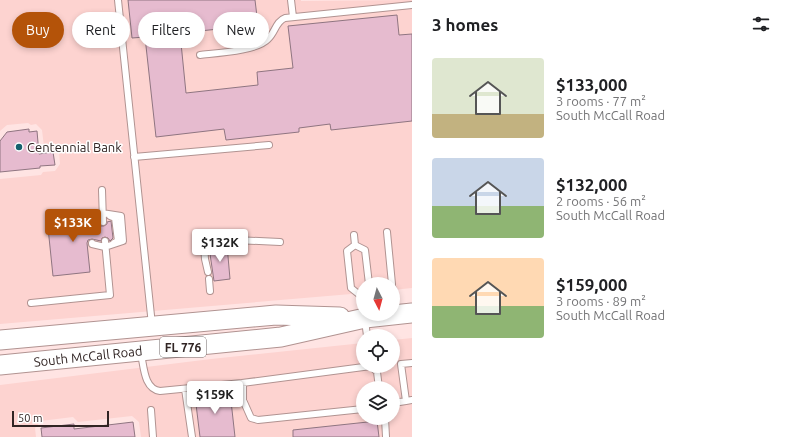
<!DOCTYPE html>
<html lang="en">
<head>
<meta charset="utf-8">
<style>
  body { margin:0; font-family:Ubuntu,sans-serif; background:#f6f6f6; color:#202124; height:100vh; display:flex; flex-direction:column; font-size:15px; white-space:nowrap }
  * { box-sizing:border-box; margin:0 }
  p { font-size:13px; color:#757577 }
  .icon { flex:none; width:22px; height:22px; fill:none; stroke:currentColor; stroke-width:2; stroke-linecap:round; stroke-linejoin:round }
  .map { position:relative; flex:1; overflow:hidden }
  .details { display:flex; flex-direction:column; background:#fff; width:380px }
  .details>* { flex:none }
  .guide { position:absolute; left:12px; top:12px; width:340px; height:36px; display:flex; gap:8px }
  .needle { width:26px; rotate:174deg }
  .controls { position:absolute; left:356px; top:277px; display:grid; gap:8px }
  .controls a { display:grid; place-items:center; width:44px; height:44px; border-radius:50%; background:#fff; box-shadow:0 2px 6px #0003; font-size:20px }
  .scale { position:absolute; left:12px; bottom:10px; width:97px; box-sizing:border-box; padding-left:4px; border:2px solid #312524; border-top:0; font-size:11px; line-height:14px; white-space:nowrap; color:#312524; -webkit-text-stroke:3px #fff; paint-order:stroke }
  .price { position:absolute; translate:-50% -34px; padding:0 9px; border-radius:4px; background:#fff; color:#222; font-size:13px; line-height:26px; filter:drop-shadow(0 1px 2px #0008) }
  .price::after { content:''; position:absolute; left:50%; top:24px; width:12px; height:9px; margin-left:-6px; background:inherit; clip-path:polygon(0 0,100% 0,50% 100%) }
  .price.active { background:#b45309; color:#fff }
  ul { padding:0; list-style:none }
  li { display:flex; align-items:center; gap:12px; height:100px; padding:0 20px }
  li span { display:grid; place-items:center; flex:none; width:112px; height:80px; border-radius:4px; color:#555 }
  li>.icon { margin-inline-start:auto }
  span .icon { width:48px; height:48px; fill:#fffc; stroke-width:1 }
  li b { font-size:17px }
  h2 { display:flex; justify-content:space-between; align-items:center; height:48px; padding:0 20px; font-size:17px }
  .tag { padding:0 14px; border-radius:18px; background:#fff; box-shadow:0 2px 6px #0003; font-size:14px; line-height:36px }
  .tag.active { background:#b45309; color:#fff }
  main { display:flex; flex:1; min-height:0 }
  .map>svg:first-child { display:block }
  .built { fill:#fdd3d0; fill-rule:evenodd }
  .building { fill:#e6bbcf; stroke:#8f7581 }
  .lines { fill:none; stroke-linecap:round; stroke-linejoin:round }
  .service-casing { stroke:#b19391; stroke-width:8 }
  .primary-casing { stroke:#b19391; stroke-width:21 }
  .service { stroke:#fff; stroke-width:6 }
  .primary { stroke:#fff; stroke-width:19 }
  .poi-dot { fill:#16606e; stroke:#fff; stroke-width:1.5 }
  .labels { text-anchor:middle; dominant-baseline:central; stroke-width:3; stroke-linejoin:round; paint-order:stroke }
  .shield { fill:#fff; stroke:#6f6666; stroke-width:1 }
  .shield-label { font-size:12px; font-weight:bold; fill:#312524 }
  .poi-label { font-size:13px; fill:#312524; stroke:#fff; text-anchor:start }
  .street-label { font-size:13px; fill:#312524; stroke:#fff }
</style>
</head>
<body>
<main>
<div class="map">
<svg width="412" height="437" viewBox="0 0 412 437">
  <rect width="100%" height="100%" fill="#ffe4e3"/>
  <path class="built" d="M0,0H301V1L412,0V288L393,290V284H363V293L0,324V179L41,175L43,172L55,171L60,164L59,151L52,145L44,147L42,130L36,124L31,125L28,123L7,125L0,131Z
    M412,338V437H141L139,422L132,416L78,422L73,417L41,421L35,428L36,437H0V385L211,359L363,343V366H393V340ZM363,388H393V418H363Z"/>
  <path class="building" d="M128,0H255L258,25L180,33L186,93L258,85L257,72L293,68L288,26L397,15L399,35L412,34V121L331,130L330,124L299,128V132L226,140L224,129L156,137L145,37L132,38Z
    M29,129V132L37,131L39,154L53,152L55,165L40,166V168L0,172V141L7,132Z
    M84,214L85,223L87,227H91L94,223H99L101,226H104L107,224V222L111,221L113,238L110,241L108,238L105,237L102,238L101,241L92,239L88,240L87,243L90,272L53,276L47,218Z
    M227,245L230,279L214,281L209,247Z
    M230,392L235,437H200L195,396Z
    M377,421L379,437H293V430Z
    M133,422L135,437H42L41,428L74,424V429Z"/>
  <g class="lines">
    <g class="service-casing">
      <path id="service" d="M118,0L152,325
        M291,0L293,17
        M200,55C217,53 257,51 268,39C275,33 276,21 285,18L412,5
        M134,157L269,145
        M102,190L103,222
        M110,216L115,218L118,241L114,243
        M89,223V221L102,213L121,216L123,241L105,247L92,244V243
        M387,232L392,284
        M354,235L355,245
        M355,245L347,251L351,288L361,296L363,306
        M355,245L365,250L369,284
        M208,272L205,259L204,245L214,239L280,242
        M209,279L210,291
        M393,289L395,314
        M31,303L110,295L105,241
        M365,320L367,336
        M141,354C144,367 144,389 160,391L242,383L371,366
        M412,363L401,364L406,401L412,400
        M371,366L377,372L379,388
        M242,383L243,386V400L251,418L258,420L363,409
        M185,389L192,437
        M393,403L406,401
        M151,410L153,437
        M385,418L386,437"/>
    </g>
    <g class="primary-casing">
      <path id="primary" d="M0,340L276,315L340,317
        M0,365L281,337L365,318L412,313"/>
    </g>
    <use href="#service" class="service"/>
    <use href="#primary" class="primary"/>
  </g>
  <circle class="poi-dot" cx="19" cy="147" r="4"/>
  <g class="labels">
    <rect class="shield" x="160" y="337" width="46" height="20" rx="3"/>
    <g class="shield-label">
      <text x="183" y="347">FL 776</text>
    </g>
    <g class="poi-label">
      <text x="27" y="147">Centennial Bank</text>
    </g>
    <g class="street-label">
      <text transform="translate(88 356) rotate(-6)">South McCall Road</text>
    </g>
  </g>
</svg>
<div class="controls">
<a><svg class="needle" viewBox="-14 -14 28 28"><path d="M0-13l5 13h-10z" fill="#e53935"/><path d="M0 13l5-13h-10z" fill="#757577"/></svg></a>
<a><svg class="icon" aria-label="locate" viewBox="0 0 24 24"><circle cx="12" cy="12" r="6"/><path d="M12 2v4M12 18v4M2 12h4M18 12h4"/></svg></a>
<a><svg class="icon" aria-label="layers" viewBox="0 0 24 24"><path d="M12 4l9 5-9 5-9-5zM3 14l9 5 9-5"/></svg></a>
</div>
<div class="scale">50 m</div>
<b class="price active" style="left:73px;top:243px">$133K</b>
<b class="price" style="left:220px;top:263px">$132K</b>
<b class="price" style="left:215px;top:415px">$159K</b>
<div class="guide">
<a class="tag active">Buy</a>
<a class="tag">Rent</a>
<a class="tag">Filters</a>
<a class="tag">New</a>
</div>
</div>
<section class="details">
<h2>3 homes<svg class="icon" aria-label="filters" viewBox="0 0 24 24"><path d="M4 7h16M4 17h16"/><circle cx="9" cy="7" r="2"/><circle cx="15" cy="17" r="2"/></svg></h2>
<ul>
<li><span style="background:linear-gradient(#dfe7d0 70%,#c2b280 0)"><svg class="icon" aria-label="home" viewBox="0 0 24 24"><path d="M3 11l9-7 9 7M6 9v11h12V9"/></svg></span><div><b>$133,000</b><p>3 rooms · 77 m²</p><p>South McCall Road</p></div></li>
<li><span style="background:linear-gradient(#c9d6e8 60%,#8fb573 0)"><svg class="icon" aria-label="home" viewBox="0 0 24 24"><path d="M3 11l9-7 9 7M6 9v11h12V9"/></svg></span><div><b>$132,000</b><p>2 rooms · 56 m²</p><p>South McCall Road</p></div></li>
<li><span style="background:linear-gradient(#ffd9b3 60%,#8fb573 0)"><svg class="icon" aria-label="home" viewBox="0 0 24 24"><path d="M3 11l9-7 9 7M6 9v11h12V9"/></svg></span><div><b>$159,000</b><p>3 rooms · 89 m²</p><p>South McCall Road</p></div></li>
</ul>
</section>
</main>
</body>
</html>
